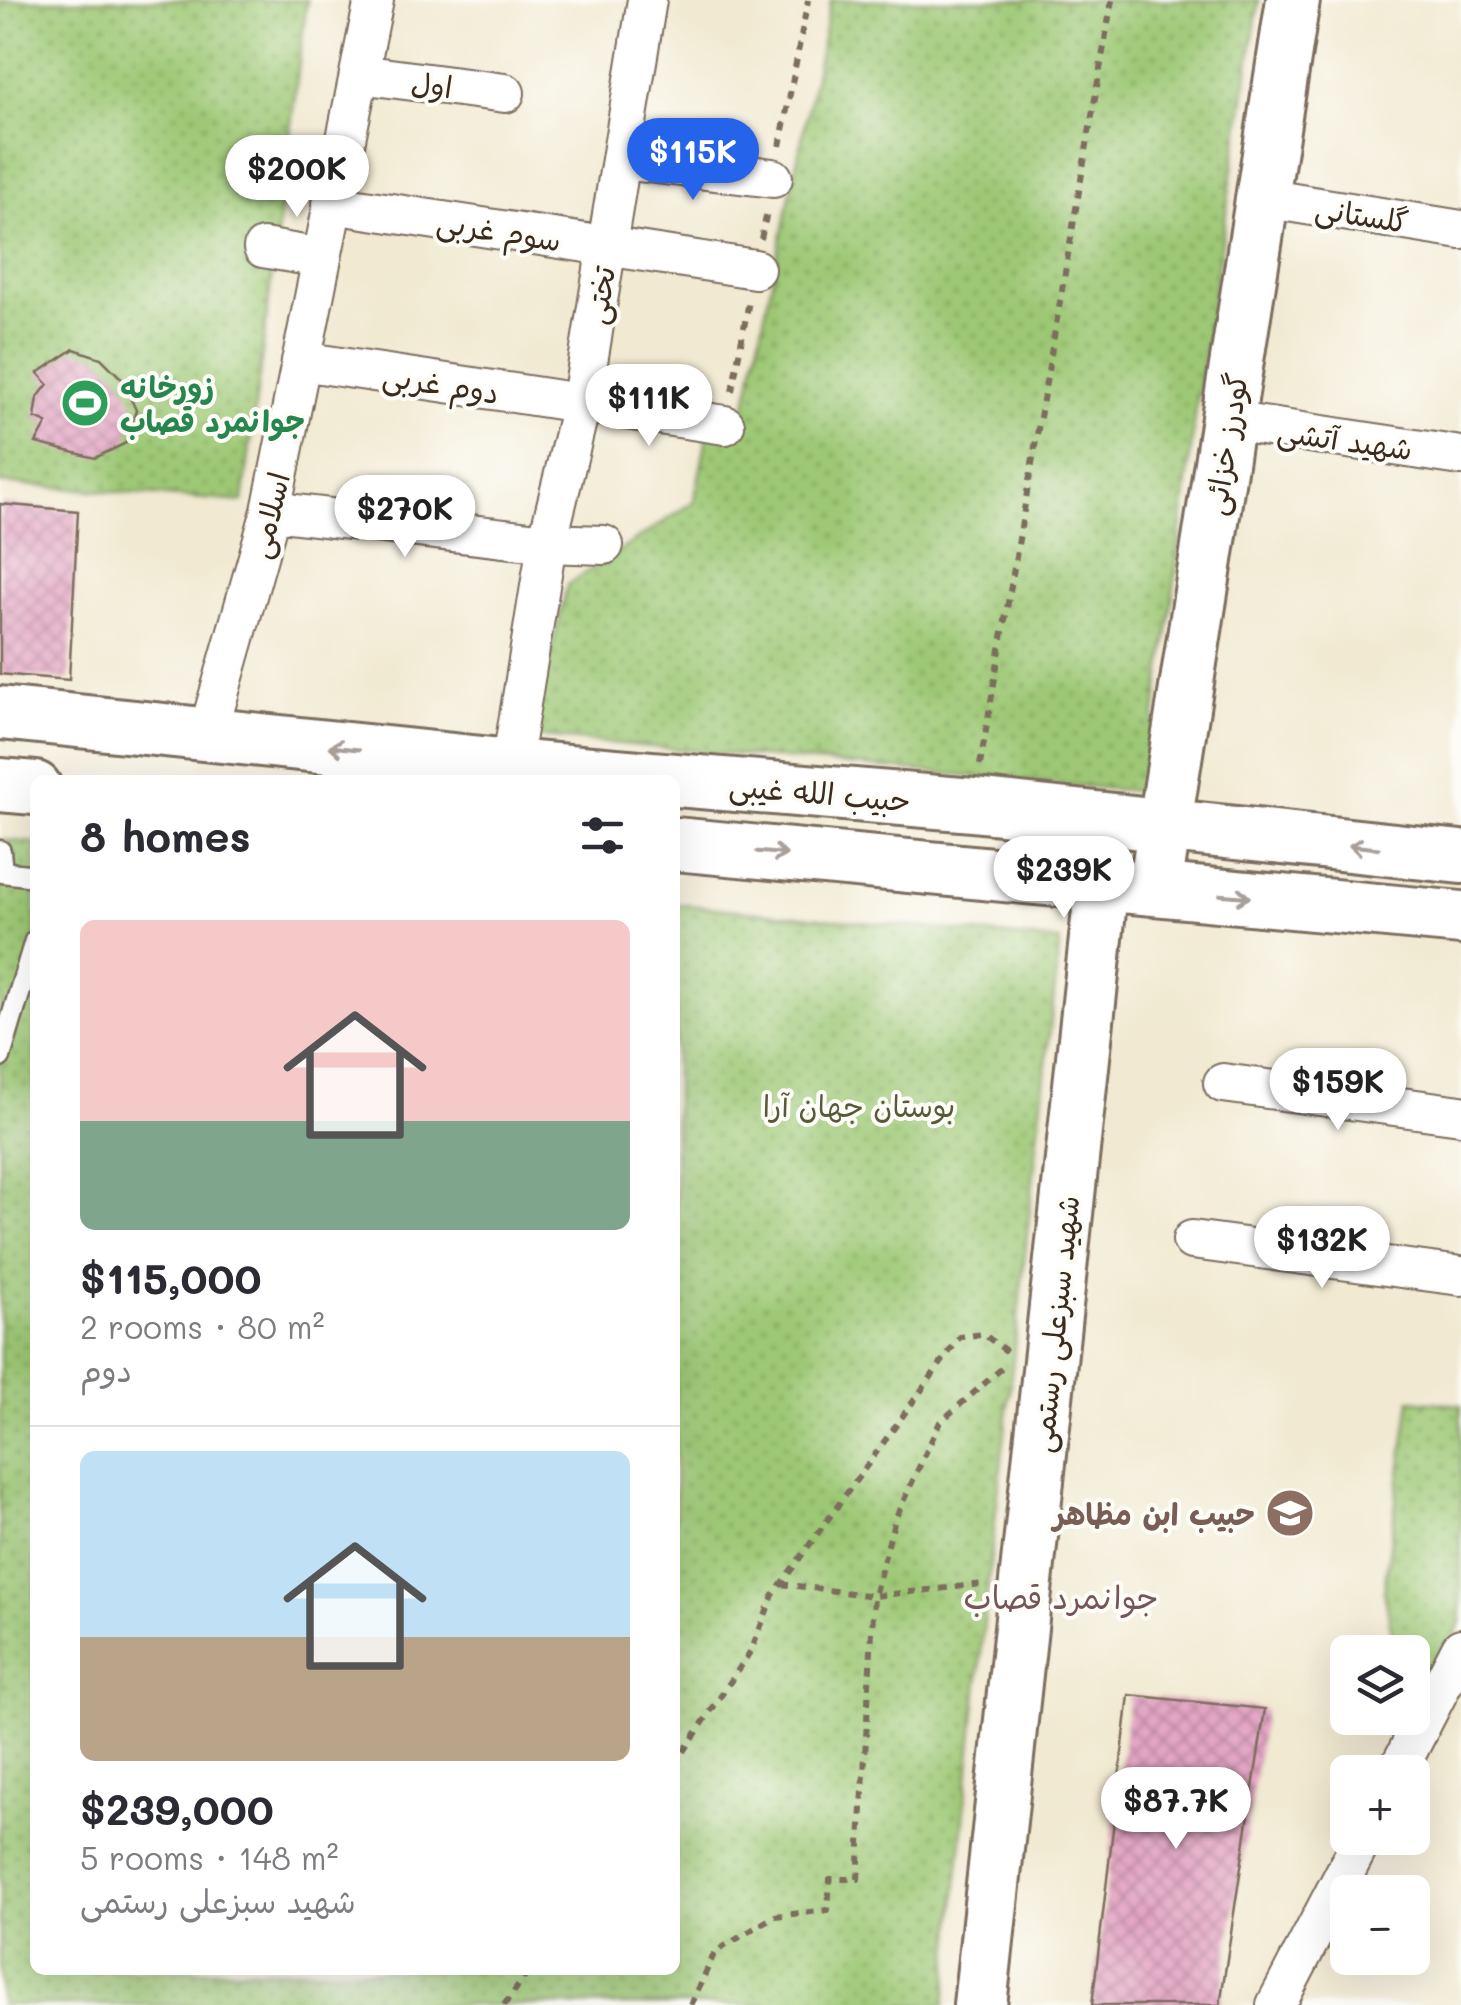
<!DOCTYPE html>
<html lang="en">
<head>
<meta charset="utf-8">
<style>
  body { margin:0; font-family:Mali,"Playpen Sans Arabic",sans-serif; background:#f7f7f7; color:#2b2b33; height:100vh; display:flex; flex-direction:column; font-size:38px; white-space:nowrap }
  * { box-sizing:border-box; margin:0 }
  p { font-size:32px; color:#7c7c81 }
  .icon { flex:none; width:55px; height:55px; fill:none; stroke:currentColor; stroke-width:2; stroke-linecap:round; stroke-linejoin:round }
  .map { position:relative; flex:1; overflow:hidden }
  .drawer { position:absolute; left:30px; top:775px; width:650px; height:1200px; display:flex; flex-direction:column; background:#fff; border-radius:15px; box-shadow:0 10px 40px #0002 }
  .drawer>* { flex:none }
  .buttons { position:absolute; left:1330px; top:1635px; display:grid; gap:20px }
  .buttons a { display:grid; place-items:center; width:100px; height:100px; border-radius:15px; background:#fff; box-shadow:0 10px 40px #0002; font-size:50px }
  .price { position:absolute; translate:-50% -85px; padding:0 22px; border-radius:35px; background:#fff; color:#222; font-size:32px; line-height:65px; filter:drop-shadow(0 2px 5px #0008) }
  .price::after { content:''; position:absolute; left:50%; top:60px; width:30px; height:22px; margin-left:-15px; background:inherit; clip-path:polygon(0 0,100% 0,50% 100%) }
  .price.active { background:#2563eb; color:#fff }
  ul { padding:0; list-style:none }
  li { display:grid; align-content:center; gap:20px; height:530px; padding:0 50px }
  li+li { border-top:2px solid #e1e1e2 }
  li span { display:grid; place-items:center; height:310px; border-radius:15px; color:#555 }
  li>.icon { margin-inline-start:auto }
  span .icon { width:180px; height:180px; fill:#fffc; stroke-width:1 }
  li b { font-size:42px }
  h2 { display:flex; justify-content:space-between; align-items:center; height:120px; padding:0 50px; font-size:42px }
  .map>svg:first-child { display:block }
  .park { fill:url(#park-dots); stroke:#6c7949; stroke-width:2.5 }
  .building { fill:url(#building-cross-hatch) }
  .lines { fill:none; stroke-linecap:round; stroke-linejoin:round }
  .lane-casing { stroke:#7b6d5d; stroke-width:25 }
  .street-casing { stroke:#7b6d5d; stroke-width:42 }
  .secondary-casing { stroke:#7b6d5d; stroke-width:58 }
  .path { stroke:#7b6d5d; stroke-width:6; stroke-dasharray:8 8; stroke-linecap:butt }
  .lane { stroke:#fff; stroke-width:20 }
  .street { stroke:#fff; stroke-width:38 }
  .secondary { stroke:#fff; stroke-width:52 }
  .oneway { stroke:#a79f9a }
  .labels { text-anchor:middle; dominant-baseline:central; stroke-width:8; stroke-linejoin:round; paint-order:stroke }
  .street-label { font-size:30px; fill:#3b2a1e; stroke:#fdfcf7 }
  .leisure-label { font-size:30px; font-weight:bold; fill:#27864d; stroke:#fdfcf7; text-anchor:start }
  .park-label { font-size:30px; fill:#585938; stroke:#fdfcf7 }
  .education-label { font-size:30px; font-weight:bold; fill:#785e54; stroke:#fdfcf7; text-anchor:end }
  .neighbourhood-label { font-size:32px; fill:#765558; stroke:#fdfcf7 }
</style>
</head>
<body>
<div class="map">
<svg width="1461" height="2005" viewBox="0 0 1461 2005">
  <defs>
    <pattern id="park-dots" width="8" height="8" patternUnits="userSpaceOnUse" patternTransform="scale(2.5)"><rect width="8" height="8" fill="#9dc874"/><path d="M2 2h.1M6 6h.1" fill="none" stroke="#81a35f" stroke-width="1.8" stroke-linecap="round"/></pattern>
    <pattern id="building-cross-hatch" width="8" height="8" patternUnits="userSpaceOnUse" patternTransform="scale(2.5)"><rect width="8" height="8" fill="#e4a6c5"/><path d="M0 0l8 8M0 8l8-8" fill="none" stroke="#ba879f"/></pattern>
  </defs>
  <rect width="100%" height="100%" fill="#fdfcf7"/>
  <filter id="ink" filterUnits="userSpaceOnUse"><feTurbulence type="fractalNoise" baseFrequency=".01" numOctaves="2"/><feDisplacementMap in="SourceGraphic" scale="20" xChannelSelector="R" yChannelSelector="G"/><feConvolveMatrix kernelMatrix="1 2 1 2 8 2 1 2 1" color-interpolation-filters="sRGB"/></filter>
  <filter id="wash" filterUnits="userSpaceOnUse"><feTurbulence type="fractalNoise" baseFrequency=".0048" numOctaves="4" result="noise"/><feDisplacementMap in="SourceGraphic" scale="40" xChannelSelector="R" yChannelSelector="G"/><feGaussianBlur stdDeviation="2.25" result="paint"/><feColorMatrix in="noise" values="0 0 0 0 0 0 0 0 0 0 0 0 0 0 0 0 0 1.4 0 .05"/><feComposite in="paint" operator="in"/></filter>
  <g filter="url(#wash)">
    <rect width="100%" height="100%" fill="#f1e9d1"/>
    <path class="park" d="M0,0H307L243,502L0,483Z
      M831,0H1259L1197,401L1171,612L1146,772L1143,783L1134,791L532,736L567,585L694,502L709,427L740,432Z
      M0,840L35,843V1970H675V904L1060,941L988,1584L945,2005H0Z
      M1410,1400L1461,1405V1623L1413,1713L1412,1652H1395L1384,1590Z"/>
    <g id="blocks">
      <path class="building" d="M74,349L101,358L121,378L136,410L126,443L95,458L36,443L47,423L35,418L38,397L48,384L38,373Z
        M0,504L78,511L69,680L0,674Z
        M1129,1695L1265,1709L1220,2005H1092Z"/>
    </g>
  </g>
  <g filter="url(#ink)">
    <use href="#blocks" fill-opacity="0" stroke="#7b6d5d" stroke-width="2.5"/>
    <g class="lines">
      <g class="lane-casing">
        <path id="lane" d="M0,851L2,872L35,876
          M0,1057L35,941"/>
      </g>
      <g class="street-casing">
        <path id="street" d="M359,74L505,93
          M621,160L773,178
          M1263,198L1461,230
          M332,204L755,269
          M263,248L321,258
          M301,361L725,425
          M1229,421L1461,456
          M271,511L547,543L604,545
          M208,733L271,511L374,0
          M511,766L547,543L581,405L647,0
          M1223,1083L1461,1115
          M1192,1240L1461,1276
          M1397,1772L1461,1648
          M1276,2005L1363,1838"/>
      </g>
      <g class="secondary-casing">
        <path id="secondary" d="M0,713L511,766L973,805L1461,857
          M0,785L35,788
          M675,844L1461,918
          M1155,888L1293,0
          M980,2005L1102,883"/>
      </g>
      <path class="path" d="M780,146L808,0
        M761,239L767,212
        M732,391L749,301
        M980,765L1112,0
        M781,1584L874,1596L983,1584
        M675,1765L752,1649L773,1595L960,1337L983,1334L1009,1353
        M504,2005L530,1970
        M691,2005L715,1952L775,1916L828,1910L830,1879H858L874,1596L895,1519L940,1422L1007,1364"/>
      <use href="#lane" class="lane"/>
      <use href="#street" class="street"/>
      <use href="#secondary" class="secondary"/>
    </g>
    <defs><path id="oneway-shaft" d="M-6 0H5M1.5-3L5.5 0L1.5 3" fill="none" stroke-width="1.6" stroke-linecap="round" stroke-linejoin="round" transform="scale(2.5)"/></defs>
    <g class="oneway">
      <use href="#oneway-shaft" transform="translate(344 748) rotate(-174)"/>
      <use href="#oneway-shaft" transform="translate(1364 847) rotate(-174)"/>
      <use href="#oneway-shaft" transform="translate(772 853) rotate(5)"/>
      <use href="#oneway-shaft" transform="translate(1235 896) rotate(5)"/>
    </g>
  </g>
  <defs>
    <g id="stadium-disc" transform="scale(2.5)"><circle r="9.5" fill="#2e9e5b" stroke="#fdfcf7"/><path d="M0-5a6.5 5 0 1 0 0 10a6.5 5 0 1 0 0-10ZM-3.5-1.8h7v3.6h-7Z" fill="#fff"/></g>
    <g id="school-disc" transform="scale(2.5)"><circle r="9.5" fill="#8d6e63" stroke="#fdfcf7"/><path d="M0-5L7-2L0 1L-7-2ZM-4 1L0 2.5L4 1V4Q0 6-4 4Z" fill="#fff"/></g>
  </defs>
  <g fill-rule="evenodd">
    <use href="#stadium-disc" x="85" y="403"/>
    <use href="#school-disc" x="1290" y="1513"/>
  </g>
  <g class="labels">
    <g class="street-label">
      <text transform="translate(432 84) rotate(7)">اول</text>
      <text transform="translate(1362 214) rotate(9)">گلستانی</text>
      <text transform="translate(499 230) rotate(9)">سوم غربی</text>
      <text transform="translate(599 295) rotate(-81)">تختی</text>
      <text transform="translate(441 383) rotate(9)">دوم غربی</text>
      <text transform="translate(1345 439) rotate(8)">شهید آتشی</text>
      <text transform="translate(1225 444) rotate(-81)">گودرز خزائی</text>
      <text transform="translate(268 515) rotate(-76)">اسلامی</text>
      <text transform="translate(820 792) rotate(5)">حبیب الله غیبی</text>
      <text transform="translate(1054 1324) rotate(-84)">شهید سبزعلی رستمی</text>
    </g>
    <g class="leisure-label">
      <text x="120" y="386">زورخانه<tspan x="120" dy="34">جوانمرد قصاب</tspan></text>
    </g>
    <g class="park-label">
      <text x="859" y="1105">بوستان جهان آرا</text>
    </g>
    <g class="education-label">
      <text x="1255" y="1513">حبیب ابن مظاهر</text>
    </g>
    <g class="neighbourhood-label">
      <text x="1061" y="1596">جوانمرد قصاب</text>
    </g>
  </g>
</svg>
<div class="buttons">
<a><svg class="icon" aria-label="layers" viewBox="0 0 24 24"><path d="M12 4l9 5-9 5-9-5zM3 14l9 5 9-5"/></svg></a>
<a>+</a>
<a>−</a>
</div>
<b class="price active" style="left:693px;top:203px">$115K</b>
<b class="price" style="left:297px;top:220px">$200K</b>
<b class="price" style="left:649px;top:449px">$111K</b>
<b class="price" style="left:405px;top:560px">$270K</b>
<b class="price" style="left:1064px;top:921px">$239K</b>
<b class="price" style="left:1338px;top:1133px">$159K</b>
<b class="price" style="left:1322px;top:1291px">$132K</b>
<b class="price" style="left:1176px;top:1852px">$87.7K</b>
<section class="drawer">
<h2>8 homes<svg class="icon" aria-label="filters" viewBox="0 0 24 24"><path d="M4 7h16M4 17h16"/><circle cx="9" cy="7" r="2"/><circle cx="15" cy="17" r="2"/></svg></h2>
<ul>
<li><span style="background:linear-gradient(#f6c9c9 65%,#7fa58c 0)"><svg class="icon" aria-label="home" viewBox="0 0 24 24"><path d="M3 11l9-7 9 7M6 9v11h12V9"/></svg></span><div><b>$115,000</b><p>2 rooms · 80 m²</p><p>دوم</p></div></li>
<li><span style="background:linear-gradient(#bfe0f5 60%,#b9a48a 0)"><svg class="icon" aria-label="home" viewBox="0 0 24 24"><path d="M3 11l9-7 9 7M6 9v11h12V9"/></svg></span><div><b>$239,000</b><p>5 rooms · 148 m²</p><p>شهید سبزعلی رستمی</p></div></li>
</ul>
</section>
</div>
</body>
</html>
